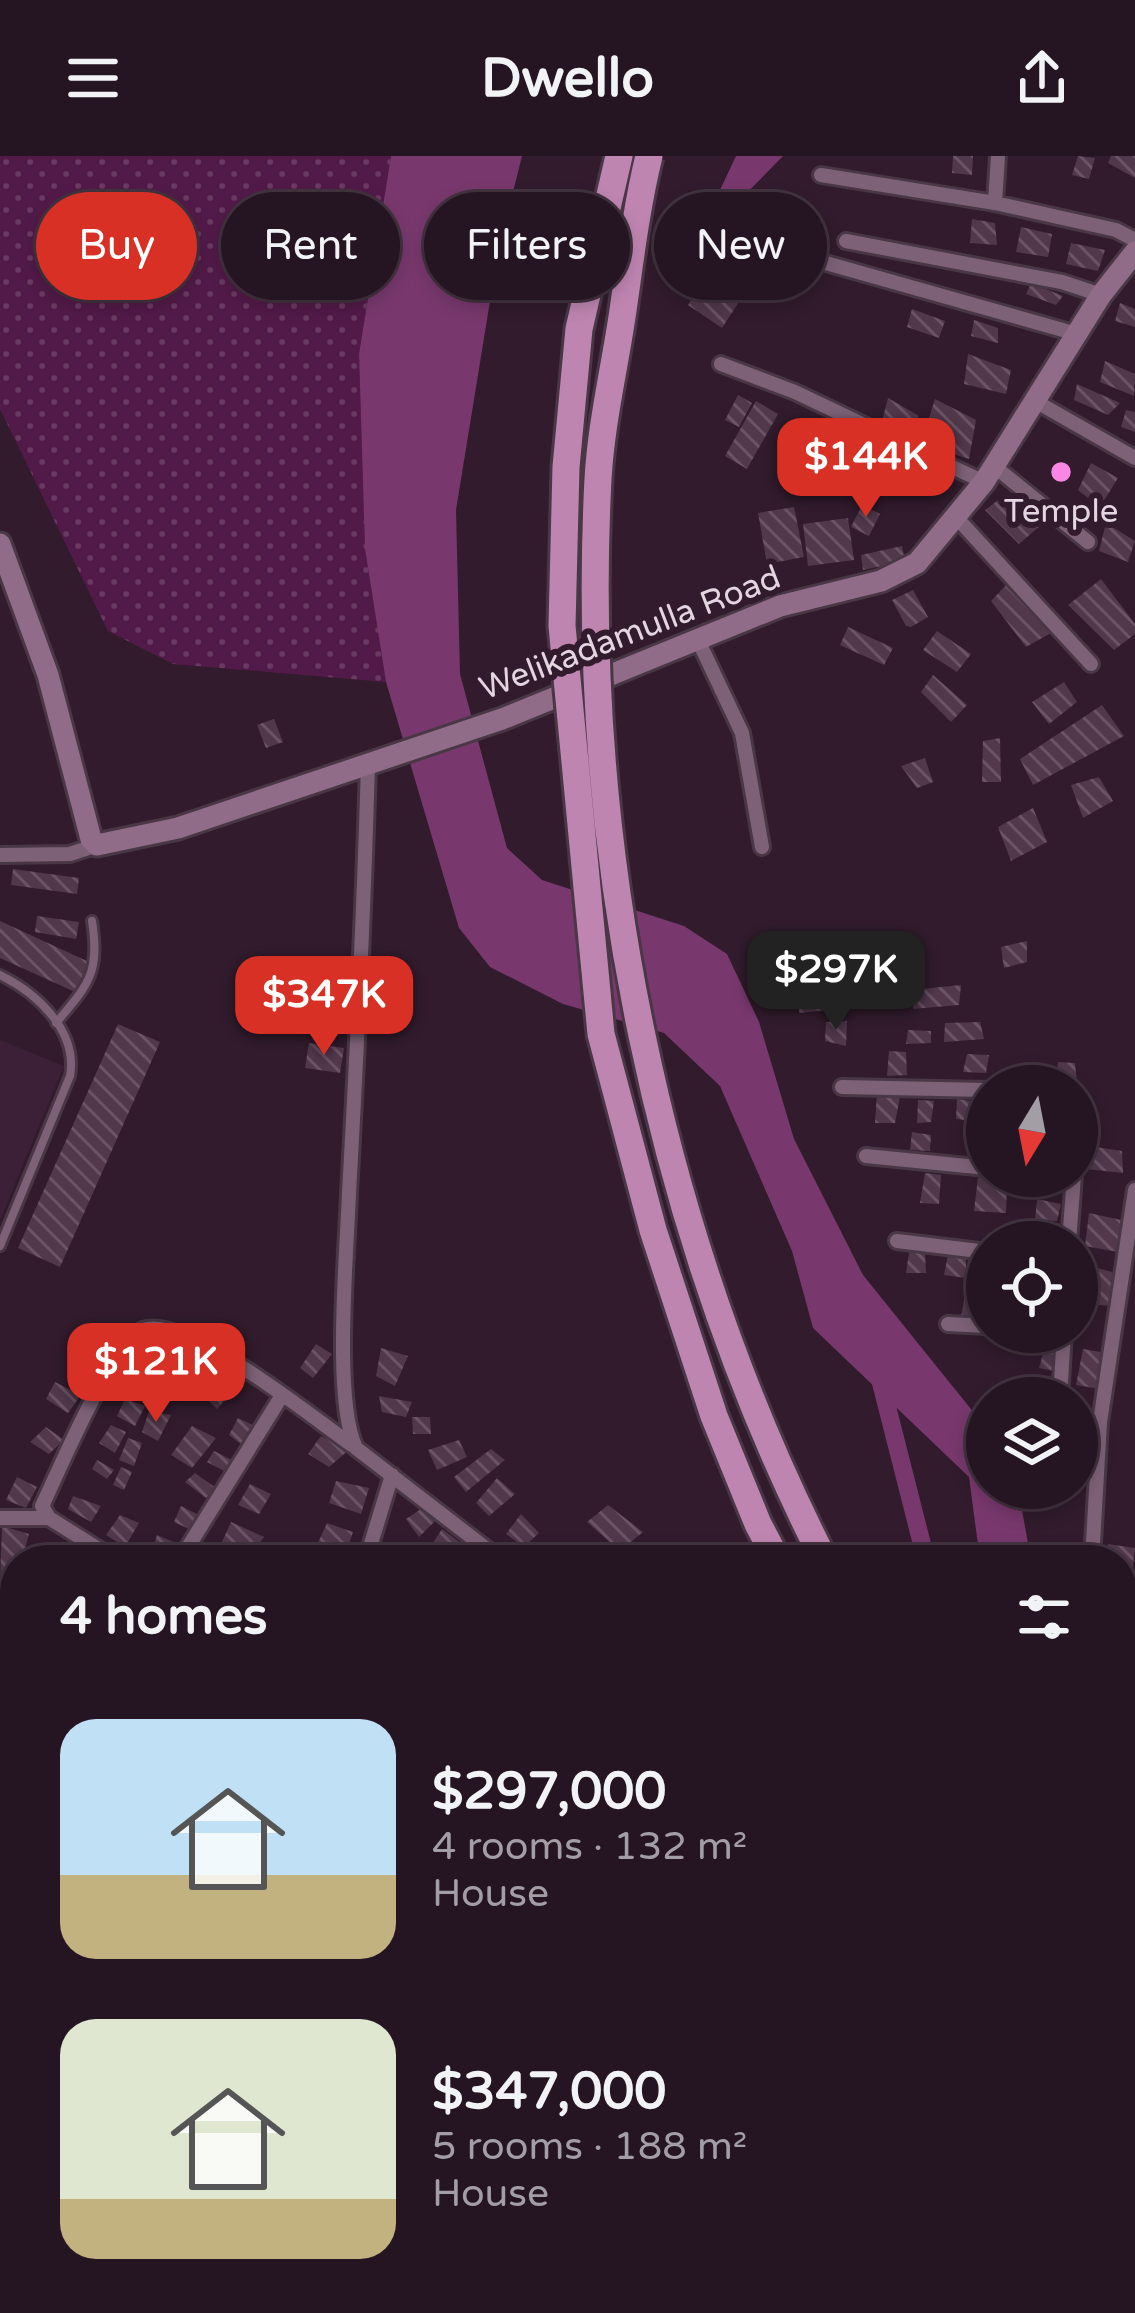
<!DOCTYPE html>
<html lang="en">
<head>
<meta charset="utf-8">
<style>
  body { margin:0; font-family:"Varela Round",sans-serif; background:#2d1d2a; color:#f1f3f6; height:100vh; display:flex; flex-direction:column; font-size:45px; white-space:nowrap }
  * { box-sizing:border-box; margin:0 }
  p { font-size:39px; color:#a39ea5 }
  .icon { flex:none; width:66px; height:66px; fill:none; stroke:currentColor; stroke-width:2; stroke-linecap:round; stroke-linejoin:round }
  .map { position:relative; flex:1; overflow:hidden }
  .sheet { position:absolute; left:0px; top:1389px; width:1137px; height:768px; display:flex; flex-direction:column; background:#251421; border-radius:48px 48px 0 0; box-shadow:0 6px 18px #0003,0 0 0 3px #42333f }
  .sheet>* { flex:none }
  .banner { position:absolute; left:36px; top:36px; width:1065px; height:108px; display:flex; gap:24px }
  .needle { width:78px; rotate:190deg }
  .buttons { position:absolute; left:966px; top:909px; display:grid; gap:24px }
  .buttons a { display:grid; place-items:center; width:132px; height:132px; border-radius:50%; background:#251421; box-shadow:0 6px 18px #0003,0 0 0 3px #42333f; font-size:60px }
  .price { position:absolute; translate:-50% -102px; padding:0 27px; border-radius:24px; background:#d93025; color:#fff; font-size:39px; line-height:78px; filter:drop-shadow(0 3px 6px #0008) }
  .price::after { content:''; position:absolute; left:50%; top:72px; width:36px; height:27px; margin-left:-18px; background:inherit; clip-path:polygon(0 0,100% 0,50% 100%) }
  .price.selected { background:#222; color:#fff }
  ul { padding:0; list-style:none }
  li { display:flex; align-items:center; gap:36px; height:300px; padding:0 60px }
  li span { display:grid; place-items:center; flex:none; width:336px; height:240px; border-radius:36px; color:#555 }
  li>.icon { margin-inline-start:auto }
  span .icon { width:144px; height:144px; fill:#fffc; stroke-width:1 }
  li b { font-size:51px }
  h2 { display:flex; justify-content:space-between; align-items:center; height:144px; padding:0 60px; font-size:51px }
  .pill { padding:0 42px; border-radius:54px; background:#251421; box-shadow:0 6px 18px #0003,0 0 0 3px #42333f; font-size:42px; line-height:108px }
  .pill.selected { background:#d93025; color:#fff }
  header { display:flex; justify-content:space-between; align-items:center; height:156px; padding:0 60px; background:#251421; font-size:54px; font-weight:800 }
  .map>svg:first-child { display:block }
  .built { fill:#3c2037 }
  .grass { fill:url(#grass-dots) }
  .water { fill:#78386d }
  .lines { fill:none; stroke-linecap:round; stroke-linejoin:round }
  .canal { stroke:#78386d; stroke-width:18 }
  .building { fill:url(#building-back-hatch) }
  .lane-casing { stroke:#493745; stroke-width:14 }
  .street-casing { stroke:#493745; stroke-width:20 }
  .secondary-casing { stroke:#493745; stroke-width:27 }
  .highway-casing { stroke:#493745; stroke-width:33 }
  .lane { stroke:#7d6277; stroke-width:8 }
  .street { stroke:#7d6277; stroke-width:14 }
  .secondary { stroke:#906c88; stroke-width:21 }
  .highway { stroke:#be85b1; stroke-width:27 }
  .highway-bridge-casing { stroke:#493745; stroke-width:33; stroke-linecap:butt }
  .highway-bridge { stroke:#be85b1; stroke-width:27 }
  .poi-dot { fill:#fb87e5; stroke:#311b2c; stroke-width:4.5 }
  .labels { text-anchor:middle; dominant-baseline:central; stroke-width:12; stroke-linejoin:round; paint-order:stroke }
  .poi-label { font-size:33px; fill:#e4d5e0; stroke:#311b2c }
  .street-label { font-size:33px; fill:#e4d5e0; stroke:#311b2c }
</style>
</head>
<body>
<header><svg class="icon" aria-label="menu" viewBox="0 0 24 24"><path d="M4 6h16M4 12h16M4 18h16"/></svg>Dwello<svg class="icon" aria-label="share" viewBox="0 0 24 24"><path d="M12 15V3M7 8l5-5 5 5M5 13v7h14v-7"/></svg></header>
<div class="map">
<svg width="1135" height="2157" viewBox="0 0 1135 2157">
  <defs>
    <pattern id="grass-dots" width="8" height="8" patternUnits="userSpaceOnUse" patternTransform="scale(3)"><rect width="8" height="8" fill="#521a48"/><path d="M2 2h.1M6 6h.1" fill="none" stroke="#6b3a62" stroke-width="1.8" stroke-linecap="round"/></pattern>
    <pattern id="building-back-hatch" width="6" height="6" patternUnits="userSpaceOnUse" patternTransform="scale(3)"><rect width="6" height="6" fill="#51384b"/><path d="M-1 5l2 2M0 0l6 6M5-1l2 2" fill="none" stroke="#6a5465"/></pattern>
  </defs>
  <rect width="100%" height="100%" fill="#311b2c"/>
  <path class="built" d="M0,884L64,910L0,1064Z"/>
  <path class="grass" d="M0,0H391L359,198L365,393L386,526L173,508L108,475L0,253Z
    M0,1971L15,1986V2142H229L251,2151L257,2142H382L415,2157H0Z
    M1122,2014L1135,2028V2157H533L549,2142H1122Z"/>
  <path class="water" d="M391,0H522L498,96L456,354L460,518L507,692L542,724L684,770L727,798L759,866L794,983L863,1119L987,1273V1332H1018L1031,1404H980L969,1321L813,1172L792,1095L720,930L664,877L563,848L490,811L459,772L386,526L365,393L359,198Z
    M736,0H783L737,47L711,53Z"/>
  <g class="lines">
    <path class="canal" d="M880,1223L926,1404
      M781,2157L787,2142"/>
  </g>
  <path class="building" d="M953,0H973L972,19L952,17Z
    M1078,0L1095,2L1089,23L1072,19Z
    M1111,0H1135V22L1108,7Z
    M972,63L995,67L997,89L970,87Z
    M1021,71L1052,78L1048,101L1016,96Z
    M1071,87L1105,94L1098,115L1066,108Z
    M709,116L742,141L722,172L688,149Z
    M1031,127L1063,140L1056,149L1026,138Z
    M1120,147L1135,153V171L1115,165Z
    M912,153L945,165L939,182L907,171Z
    M974,164L998,172V187L971,180Z
    M968,198L1011,214L1006,238L964,228Z
    M1105,205L1135,218L1134,240L1100,226Z
    M1077,228L1120,247L1108,259L1074,244Z
    M738,239L752,247L739,271L725,264Z
    M888,242L919,260L907,278L881,269Z
    M935,243L976,264L969,303L921,288Z
    M756,245L778,258L747,313L725,300Z
    M1126,254L1135,256V276L1121,271Z
    M845,299L876,320L863,338L833,318Z
    M1091,307L1118,322L1100,351L1078,334Z
    M1005,339L1041,369L1019,388L985,354Z
    M862,349L880,358L869,380L851,371Z
    M794,351L804,401L767,408L758,357Z
    M848,362L854,404L808,410L803,368Z
    M1106,367L1135,385L1128,406L1099,395Z
    M902,390L905,405L863,414L861,399Z
    M1101,423L1135,468V478L1114,494L1068,449Z
    M1007,428L1051,477L1026,491L991,445Z
    M913,434L928,461L911,471L906,470L892,444Z
    M848,471L893,492L884,509L840,489Z
    M937,475L971,498L957,516L923,494Z
    M933,519L967,549L951,566L921,536Z
    M1064,526L1077,546L1049,568L1032,546Z
    M1102,549L1124,580L1033,629L1020,603Z
    M274,563L283,586L266,592L257,569Z
    M1000,582L1001,626H982L983,585Z
    M925,602L933,626L917,632L901,610Z
    M1099,621L1113,645L1083,662L1071,629Z
    M1033,652L1047,686L1011,705L998,671Z
    M13,713L79,722L77,738L11,729Z
    M37,760L79,766L76,783L35,776Z
    M0,765L89,806L75,836L0,802Z
    M1027,785V806L1004,812L1001,791Z
    M961,829L959,849L913,853L912,834Z
    M839,830L841,853L799,857L800,833Z
    M862,832H902L900,851H867Z
    M847,865L846,890L825,885L826,866Z
    M980,866L984,883L944,886L945,867Z
    M118,868L160,886L60,1111L18,1092Z
    M908,874L931,875V887L906,888Z
    M309,887L344,892L340,917L305,912Z
    M889,895L906,896L907,919L887,920Z
    M967,898L989,899L986,917L963,916Z
    M1058,906L1075,907L1077,927H1056Z
    M877,936L900,940L895,967H875Z
    M957,943L978,946L979,966L956,963Z
    M918,944L934,945L931,966L917,967Z
    M912,976L931,979L930,995L910,994Z
    M974,978L987,980V999L970,998Z
    M1089,990L1122,995L1123,1017L1086,1013Z
    M925,1017L941,1019L939,1048L920,1047Z
    M978,1021L1007,1028L1006,1057L974,1055Z
    M1037,1043L1061,1048L1057,1065L1035,1064Z
    M1089,1057L1121,1064L1118,1096L1085,1090Z
    M909,1097H925L926,1117H906Z
    M948,1099L966,1102V1122L944,1119Z
    M1093,1111L1116,1117L1111,1150L1087,1148Z
    M965,1140L982,1149L981,1162L961,1160Z
    M1046,1187L1059,1191L1054,1215L1039,1212Z
    M316,1188L332,1198L313,1222L300,1212Z
    M92,1189L107,1207L88,1225L73,1202Z
    M381,1192L408,1200L395,1230L376,1220Z
    M1083,1193L1106,1197L1100,1233L1076,1229Z
    M147,1201L176,1214L159,1241L137,1228Z
    M188,1210L209,1221L192,1241L173,1232Z
    M1020,1222L1052,1227L1051,1242H1016Z
    M217,1224L232,1236L217,1253L203,1239Z
    M55,1226L81,1239L68,1257L46,1243Z
    M379,1240L412,1246L406,1261L382,1256Z
    M125,1243L145,1250L135,1270L117,1260Z
    M149,1255L171,1259L158,1285L142,1276Z
    M412,1261H430L431,1278H413Z
    M238,1262L257,1271L242,1289L229,1279Z
    M111,1269L126,1276L115,1297L99,1287Z
    M192,1270L216,1282L192,1312L171,1299Z
    M46,1271L64,1284L49,1298L30,1286Z
    M321,1280L350,1293L329,1311L308,1298Z
    M128,1282L142,1287L134,1310L119,1304Z
    M459,1284L467,1301L437,1314L428,1294Z
    M491,1293L505,1304L466,1336L454,1321Z
    M214,1295L234,1305L228,1317L207,1306Z
    M97,1304L114,1314L107,1323L92,1313Z
    M121,1311L132,1316L124,1334L113,1329Z
    M195,1317L216,1332L206,1342L185,1326Z
    M17,1321L37,1331L26,1352L6,1344Z
    M497,1322L515,1338L489,1360L476,1347Z
    M336,1325L369,1332L361,1358L329,1347Z
    M250,1328L271,1338L259,1358L238,1349Z
    M73,1340L101,1350L91,1366L68,1353Z
    M608,1349L643,1376L620,1395L587,1366Z
    M181,1350L201,1360L191,1374L174,1366Z
    M424,1351L437,1363L419,1381L406,1363Z
    M521,1358L539,1377L524,1391L506,1378Z
    M120,1359L139,1367L125,1391L106,1379Z
    M231,1366L264,1381L248,1403L221,1388Z
    M327,1367L353,1376L345,1400L317,1389Z
    M2,1370L29,1378L22,1404H15V1431L0,1425Z
    M442,1373L469,1393L457,1404H422Z
    M157,1379L178,1388L170,1404H149Z
    M1108,1388L1135,1392L1132,1418L1122,1416V1404H1105Z
    M39,1389L54,1396L50,1404H32Z
    M0,1656L13,1662L0,1689Z
    M1122,1656L1133,1658L1129,1682L1122,1681Z
    M1129,1699L1135,1700V1724L1126,1723Z
    M8,1740L15,1743V1772L0,1765V1752Z
    M1124,1746L1135,1748V1771L1122,1768Z
    M8,1857L15,1860V1880L2,1868Z"/>
  <g class="lines">
    <g class="lane-casing">
      <path id="lane" d="M0,819C37,837 78,875 70,920L0,1090
        M56,867C89,828 100,817 92,765"/>
    </g>
    <g class="street-casing">
      <path id="street" d="M998,0L995,47L1116,74L1135,84
        M821,19L995,47
        M846,85L1062,126L1101,139
        M794,98L1077,178
        M721,208L795,236L984,326
        M1035,245L1135,302
        M994,310L1088,386
        M956,361L1091,508
        M698,484L742,577L762,691
        M368,608C364,751 357,894 349,1037C347,1095 333,1244 356,1292L501,1404
        M0,699L70,698L97,689
        M842,931L987,934
        M1077,944V964
        M866,1000L987,1012
        M897,1085L987,1096
        M1069,1086L1074,1020
        M948,1168L987,1170
        M1060,1242L1064,1176
        M1077,1261L1100,1266
        M0,1362H49
        M116,1404L49,1362L42,1350C58,1317 113,1185 143,1174C186,1158 313,1262 352,1289
        M180,1404L281,1241
        M366,1404L392,1319
        M1092,1404L1100,1266L1135,1034
        M1122,1645L1135,1647
        M0,1702L15,1673
        M1134,1730H1135"/>
    </g>
    <g class="secondary-casing">
      <path id="secondary" d="M0,388L48,519L91,683L97,689L178,672L502,563L780,450L881,425L917,407L984,326L1101,139L1135,96"/>
    </g>
    <g class="highway-casing">
      <path id="highway" d="M1122,1859L1135,1874
        M1122,1919L1135,1932"/>
    </g>
    <use href="#lane" class="lane"/>
    <use href="#street" class="street"/>
    <use href="#secondary" class="secondary"/>
    <use href="#highway" class="highway"/>
    <g class="highway-bridge-casing">
      <path id="highway-bridge" d="M619,0L579,173L566,311L562,470L601,878L653,1074L714,1260L758,1368L777,1404
        M649,0C636,53 630,107 622,161C614,214 601,269 598,323C579,688 658,1077 824,1404"/>
    </g>
    <use href="#highway-bridge" class="highway-bridge"/>
  </g>
  <circle class="poi-dot" cx="1061" cy="316" r="12"/>
  <g class="labels">
    <g class="poi-label">
      <text x="1061" y="355">Temple</text>
    </g>
    <g class="street-label">
      <text transform="translate(630 477) rotate(-21)">Welikadamulla Road</text>
    </g>
  </g>
</svg>
<div class="buttons">
<a><svg class="needle" viewBox="-14 -14 28 28"><path d="M0-13l5 13h-10z" fill="#e53935"/><path d="M0 13l5-13h-10z" fill="#a39ea5"/></svg></a>
<a><svg class="icon" aria-label="locate" viewBox="0 0 24 24"><circle cx="12" cy="12" r="6"/><path d="M12 2v4M12 18v4M2 12h4M18 12h4"/></svg></a>
<a><svg class="icon" aria-label="layers" viewBox="0 0 24 24"><path d="M12 4l9 5-9 5-9-5zM3 14l9 5 9-5"/></svg></a>
</div>
<b class="price" style="left:866px;top:364px">$144K</b>
<b class="price selected" style="left:836px;top:877px">$297K</b>
<b class="price" style="left:324px;top:902px">$347K</b>
<b class="price" style="left:156px;top:1269px">$121K</b>
<div class="banner">
<a class="pill selected">Buy</a>
<a class="pill">Rent</a>
<a class="pill">Filters</a>
<a class="pill">New</a>
</div>
<section class="sheet">
<h2>4 homes<svg class="icon" aria-label="filters" viewBox="0 0 24 24"><path d="M4 7h16M4 17h16"/><circle cx="9" cy="7" r="2"/><circle cx="15" cy="17" r="2"/></svg></h2>
<ul>
<li><span style="background:linear-gradient(#bfe0f5 65%,#c2b280 0)"><svg class="icon" aria-label="home" viewBox="0 0 24 24"><path d="M3 11l9-7 9 7M6 9v11h12V9"/></svg></span><div><b>$297,000</b><p>4 rooms · 132 m²</p><p>House</p></div></li>
<li><span style="background:linear-gradient(#dfe7d0 75%,#c2b280 0)"><svg class="icon" aria-label="home" viewBox="0 0 24 24"><path d="M3 11l9-7 9 7M6 9v11h12V9"/></svg></span><div><b>$347,000</b><p>5 rooms · 188 m²</p><p>House</p></div></li>
</ul>
</section>
</div>
</body>
</html>
